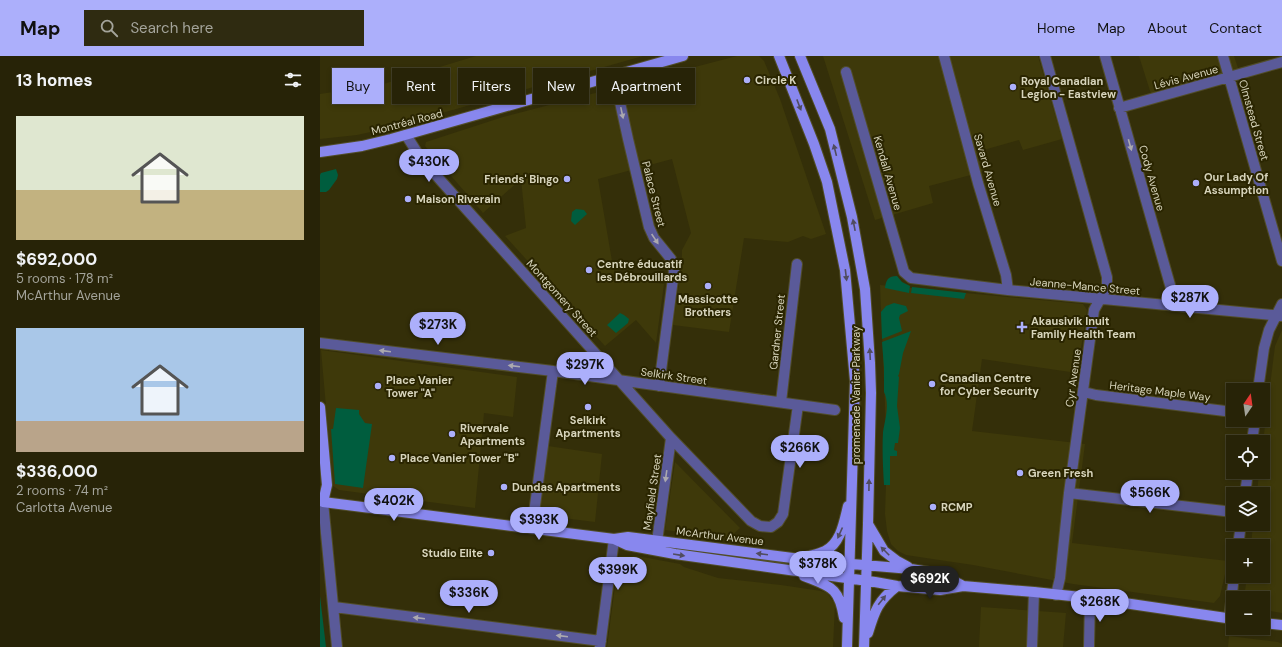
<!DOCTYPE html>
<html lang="en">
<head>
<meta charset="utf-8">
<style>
  body { margin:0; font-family:"DM Sans",sans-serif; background:#2f2b11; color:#f1f3f6; height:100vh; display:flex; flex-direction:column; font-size:15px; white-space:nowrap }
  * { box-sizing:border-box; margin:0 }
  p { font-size:13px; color:#a4a49b }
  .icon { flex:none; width:22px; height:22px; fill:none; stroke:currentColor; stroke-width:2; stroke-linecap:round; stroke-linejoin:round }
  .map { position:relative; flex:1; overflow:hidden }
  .panel { display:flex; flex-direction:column; background:#272307; width:320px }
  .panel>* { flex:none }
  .top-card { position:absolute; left:12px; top:12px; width:380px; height:36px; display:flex; gap:8px }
  .needle { width:26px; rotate:13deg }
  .tools { position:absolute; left:906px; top:327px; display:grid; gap:8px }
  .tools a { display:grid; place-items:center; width:44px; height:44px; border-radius:0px; background:#272307; box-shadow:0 2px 6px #0003,0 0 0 1px #434028; font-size:20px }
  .price { position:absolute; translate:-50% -34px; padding:0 9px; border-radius:14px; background:#acaffb; color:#111; font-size:13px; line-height:26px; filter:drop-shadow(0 1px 2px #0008) }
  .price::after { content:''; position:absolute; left:50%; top:24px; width:12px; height:9px; margin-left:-6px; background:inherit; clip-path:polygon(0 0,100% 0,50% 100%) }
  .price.current { background:#222; color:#fff }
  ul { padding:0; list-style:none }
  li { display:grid; align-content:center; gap:8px; height:212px; padding:0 16px }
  li span { display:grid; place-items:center; height:124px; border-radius:0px; color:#555 }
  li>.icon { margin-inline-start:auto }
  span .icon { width:72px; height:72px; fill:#fffc; stroke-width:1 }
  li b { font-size:17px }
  h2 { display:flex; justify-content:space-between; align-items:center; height:48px; padding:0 16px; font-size:17px }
  .chip { padding:0 14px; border-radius:0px; background:#272307; box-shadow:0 2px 6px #0003,0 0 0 1px #434028; font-size:14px; line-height:36px }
  .chip.current { background:#acaffb; color:#111 }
  header { display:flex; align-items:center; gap:24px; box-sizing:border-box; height:56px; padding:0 20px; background:#acaffb; color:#111 }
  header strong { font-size:19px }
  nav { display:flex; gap:22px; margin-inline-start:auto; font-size:14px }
  .search { width:280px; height:36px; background:#2f2b11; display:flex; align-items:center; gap:10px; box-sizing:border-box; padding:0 14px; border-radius:0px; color:#a4a49b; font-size:15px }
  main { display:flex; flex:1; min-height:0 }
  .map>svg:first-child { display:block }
  .built { fill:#3e390a }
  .green { fill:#005d3e }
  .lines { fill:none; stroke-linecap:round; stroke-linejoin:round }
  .minor-casing { stroke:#514d29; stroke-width:12 }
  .major-casing { stroke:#514d29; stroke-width:12 }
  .minor { stroke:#5a5a99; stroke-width:10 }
  .major { stroke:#8887ee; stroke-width:10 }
  .oneway { fill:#504c5f }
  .oneway2 { fill:#aba9af }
  .poi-dot { fill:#acaffb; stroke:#2a2500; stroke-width:1.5 }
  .labels { text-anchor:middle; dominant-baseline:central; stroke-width:4; stroke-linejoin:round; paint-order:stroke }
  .street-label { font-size:11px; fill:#d7d4bb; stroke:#2a2500 }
  .poi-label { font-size:11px; font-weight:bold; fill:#d7d4bb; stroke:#2a2500; text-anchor:start }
</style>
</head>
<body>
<header>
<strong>Map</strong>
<div class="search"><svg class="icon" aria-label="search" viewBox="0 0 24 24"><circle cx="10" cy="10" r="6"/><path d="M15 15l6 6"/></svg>Search here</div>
<nav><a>Home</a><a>Map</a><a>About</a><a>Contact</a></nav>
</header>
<main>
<section class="panel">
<h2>13 homes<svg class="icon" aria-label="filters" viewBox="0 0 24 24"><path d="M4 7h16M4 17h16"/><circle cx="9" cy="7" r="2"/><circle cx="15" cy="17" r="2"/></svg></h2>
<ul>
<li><span style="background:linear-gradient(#dfe7d0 60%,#c2b280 0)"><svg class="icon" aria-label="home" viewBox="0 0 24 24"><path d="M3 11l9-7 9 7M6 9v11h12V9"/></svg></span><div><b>$692,000</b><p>5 rooms · 178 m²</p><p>McArthur Avenue</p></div></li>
<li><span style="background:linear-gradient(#a9c7e8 75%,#b9a48a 0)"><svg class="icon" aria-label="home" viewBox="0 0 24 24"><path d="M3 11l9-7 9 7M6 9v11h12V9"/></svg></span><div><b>$336,000</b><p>2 rooms · 74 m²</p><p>Carlotta Avenue</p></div></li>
</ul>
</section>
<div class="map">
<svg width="962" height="591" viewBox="0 0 962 591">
  <rect width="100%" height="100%" fill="#342f09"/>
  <path class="built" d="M156,0H323L69,72L37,79L0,83V38L60,29Z
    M417,0H439L444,5L460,43L506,178L491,183L483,180L468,186L424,182L409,276L353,269L362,208V194L371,177L352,103L278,123L293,211L297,222L344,228L336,287L316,264L285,290L185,180L206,172L201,123L163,157L152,144L105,90L106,86L183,61Z
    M503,0H718L742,83L703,94L699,84L660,95L666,115L609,130L613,147L555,164Z
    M819,0H914L918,12L831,38Z
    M560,229L763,248L767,254L757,317L662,303L652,375L765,388L752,487L908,505L900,540L894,547L753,528L653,509L586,499L578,495L571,488L567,475L565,458L567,398Z
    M962,274V557L943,554V542H924L927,520H943V490H931L933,468H943V438H937L939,416H943V386L955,290Z
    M1,294L197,321L193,361L164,357L155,452L19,434L13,430Z
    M228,390L282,398L275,466L219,459Z
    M355,406L420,472L409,482L345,474Z
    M299,500H317L360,508L364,511L398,522L461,529L501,535L507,537L515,548L513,591H287Z
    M661,551L746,557L743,591H659Z
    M909,580L958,586L962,588V591H908Z"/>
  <path class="green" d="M16,113L18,119L17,123L9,134L6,136H0V119L1,117Z
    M256,153L264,154L267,158L255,169L251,165L252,156Z
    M577,220L582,226L590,230L589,237L565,232C566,224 568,220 577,220Z
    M592,231L646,237L644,243L591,237Z
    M574,247L586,250L588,255L580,259L579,262L582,275L562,283L561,256L566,250Z
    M300,257L304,259L309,263L308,267L296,277L287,269Z
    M591,275L583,297L579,318L578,320L579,321L577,350L580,372L578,387H575L574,394L577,395V400H570V429H564C563,412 562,394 563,376C565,364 570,348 564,336V312L562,286Z
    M16,352L39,354V358L45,367L52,368L43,432L15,428L11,373H13Z
    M0,540L6,591H0Z"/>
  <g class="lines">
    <g class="minor-casing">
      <path id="minor" d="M624,0L658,127L686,219L688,234
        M725,0L787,221V231L774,254L749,437L740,522L736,539
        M785,0L856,250
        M903,0L962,205
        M526,16L584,216L591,222L688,234L962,260
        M294,19L308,83L329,171L334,182L351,203L354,215L339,330
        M799,52L962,6
        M86,79L100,101L122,126L351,382L431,465L440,470L451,471L458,466L463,458L478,349
        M0,287L233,315L515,354
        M938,334L944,292L949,274L962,248
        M764,336L776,339L913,356
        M461,346L477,208
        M932,386L935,364
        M749,437L913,456
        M925,438L928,416
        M3,446L17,591
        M212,472L233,315
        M918,490L921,468
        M336,493L351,382
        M14,551L281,585
        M909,563L914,520
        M280,591L294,483
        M712,591L714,536
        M769,591L770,542"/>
    </g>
    <g class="major-casing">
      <path id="major" d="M459,0L494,88L507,126L525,214L535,325L527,591
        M480,0L510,73L532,161L545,233L550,307L551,337L548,468L544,591
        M0,96L42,90L71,83L363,0
        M0,351L7,429L3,446
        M3,446L294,483L308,481L496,505L591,513L621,518L643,530
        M548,468L564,495L577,505L588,511
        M294,483L307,489L355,498L555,526L577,530L620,534L643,530L714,536L770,542L913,563
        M486,501C492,499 499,498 505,495C521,487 524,466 528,450
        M484,520C511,531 519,531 524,562
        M943,567L962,569
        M548,577C555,554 558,545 577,530"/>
    </g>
    <use href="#minor" class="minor"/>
    <use href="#major" class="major"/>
  </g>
  <defs><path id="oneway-solid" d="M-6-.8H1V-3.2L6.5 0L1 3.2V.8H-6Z"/></defs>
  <g class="oneway">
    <use href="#oneway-solid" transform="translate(479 49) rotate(69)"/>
    <use href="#oneway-solid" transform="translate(515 94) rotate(-104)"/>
    <use href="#oneway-solid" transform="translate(534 169) rotate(-101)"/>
    <use href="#oneway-solid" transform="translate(526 219) rotate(83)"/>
    <use href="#oneway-solid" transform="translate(550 298) rotate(-93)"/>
    <use href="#oneway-solid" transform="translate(549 429) rotate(-89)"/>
    <use href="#oneway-solid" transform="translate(520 477) rotate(114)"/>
    <use href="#oneway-solid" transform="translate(565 495) rotate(-135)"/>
    <use href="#oneway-solid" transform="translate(442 498) rotate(-173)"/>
    <use href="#oneway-solid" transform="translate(359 499) rotate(9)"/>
    <use href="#oneway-solid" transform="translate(562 544) rotate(-51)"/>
  </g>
  <g class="oneway2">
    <use href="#oneway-solid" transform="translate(302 57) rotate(78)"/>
    <use href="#oneway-solid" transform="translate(810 89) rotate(74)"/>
    <use href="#oneway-solid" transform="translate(335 183) rotate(56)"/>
    <use href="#oneway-solid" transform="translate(65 295) rotate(-173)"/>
    <use href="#oneway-solid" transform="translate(194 310) rotate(-173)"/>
    <use href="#oneway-solid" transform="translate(346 420) rotate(98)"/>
    <use href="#oneway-solid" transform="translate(99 562) rotate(-173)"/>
    <use href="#oneway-solid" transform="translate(242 580) rotate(-173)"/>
  </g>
  <g class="poi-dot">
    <circle cx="427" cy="24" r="4"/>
    <circle cx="693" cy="31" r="4"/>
    <circle cx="247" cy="123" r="4"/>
    <circle cx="876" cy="127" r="4"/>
    <circle cx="88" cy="143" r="4"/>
    <circle cx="269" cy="214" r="4"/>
    <circle cx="388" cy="230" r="4"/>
    <path d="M700 265h4v4h4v4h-4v4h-4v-4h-4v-4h4z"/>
    <circle cx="612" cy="328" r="4"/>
    <circle cx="58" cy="330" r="4"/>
    <circle cx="268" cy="351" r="4"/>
    <circle cx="132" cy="378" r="4"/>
    <circle cx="72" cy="402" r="4"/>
    <circle cx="700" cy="417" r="4"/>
    <circle cx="184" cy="431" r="4"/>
    <circle cx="613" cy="451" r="4"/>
    <circle cx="171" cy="497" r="4"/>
  </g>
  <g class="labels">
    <g class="street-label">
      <text transform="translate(866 21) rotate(-15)">Lévis Avenue</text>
      <text transform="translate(934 64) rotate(74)">Olmstead Street</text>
      <text transform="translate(87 66) rotate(-15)">Montréal Road</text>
      <text transform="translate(668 114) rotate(74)">Savard Avenue</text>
      <text transform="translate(568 117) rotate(74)">Kendall Avenue</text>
      <text transform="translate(832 122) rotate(74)">Cody Avenue</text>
      <text transform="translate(334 138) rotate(76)">Palace Street</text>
      <text transform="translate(765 230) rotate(5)">Jeanne-Mance Street</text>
      <text transform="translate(242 242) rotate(48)">Montgomery Street</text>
      <text transform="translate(457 276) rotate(-84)">Gardner Street</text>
      <text transform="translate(354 320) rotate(8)">Selkirk Street</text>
      <text transform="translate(753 322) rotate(-82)">Cyr Avenue</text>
      <text transform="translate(840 335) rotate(7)">Heritage Maple Way</text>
      <text transform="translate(536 339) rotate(-90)">promenade Vanier Parkway</text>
      <text transform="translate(332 436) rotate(-82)">Mayfield Street</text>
      <text transform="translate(400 480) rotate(7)">McArthur Avenue</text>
    </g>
    <g class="poi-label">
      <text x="435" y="24">Circle K</text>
      <text x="701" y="25">Royal Canadian<tspan x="701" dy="13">Legion - Eastview</tspan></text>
      <text x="884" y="121">Our Lady Of<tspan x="884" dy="13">Assumption</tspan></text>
      <text x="239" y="123" text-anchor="end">Friends' Bingo</text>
      <text x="96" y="143">Maison Riverain</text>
      <text x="277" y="208">Centre éducatif<tspan x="277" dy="13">les Débrouillards</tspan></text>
      <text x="388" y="243" text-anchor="middle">Massicotte<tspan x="388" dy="13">Brothers</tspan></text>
      <text x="711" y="265">Akausivik Inuit<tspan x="711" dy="13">Family Health Team</tspan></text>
      <text x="620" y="322">Canadian Centre<tspan x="620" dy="13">for Cyber Security</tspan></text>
      <text x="66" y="324">Place Vanier<tspan x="66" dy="13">Tower "A"</tspan></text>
      <text x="268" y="364" text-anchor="middle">Selkirk<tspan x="268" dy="13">Apartments</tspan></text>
      <text x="140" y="372">Rivervale<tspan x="140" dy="13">Apartments</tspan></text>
      <text x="80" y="402">Place Vanier Tower "B"</text>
      <text x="708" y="417">Green Fresh</text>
      <text x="192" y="431">Dundas Apartments</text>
      <text x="621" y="451">RCMP</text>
      <text x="163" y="497" text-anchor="end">Studio Elite</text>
    </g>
  </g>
</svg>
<div class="tools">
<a><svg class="needle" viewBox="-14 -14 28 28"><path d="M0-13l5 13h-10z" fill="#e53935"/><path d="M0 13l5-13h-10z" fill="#a4a49b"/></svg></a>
<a><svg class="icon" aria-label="locate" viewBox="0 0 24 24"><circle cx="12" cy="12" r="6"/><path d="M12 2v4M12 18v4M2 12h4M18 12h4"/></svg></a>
<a><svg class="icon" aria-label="layers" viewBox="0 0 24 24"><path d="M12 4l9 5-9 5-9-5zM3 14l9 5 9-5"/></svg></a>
<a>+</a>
<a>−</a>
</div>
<b class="price" style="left:109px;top:127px">$430K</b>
<b class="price" style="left:870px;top:263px">$287K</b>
<b class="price" style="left:118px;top:290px">$273K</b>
<b class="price" style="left:265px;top:330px">$297K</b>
<b class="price" style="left:480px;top:413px">$266K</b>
<b class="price" style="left:830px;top:458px">$566K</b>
<b class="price" style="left:74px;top:466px">$402K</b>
<b class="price" style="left:219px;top:485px">$393K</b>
<b class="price" style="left:498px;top:529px">$378K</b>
<b class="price" style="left:298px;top:535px">$399K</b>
<b class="price current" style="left:610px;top:544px">$692K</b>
<b class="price" style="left:149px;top:558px">$336K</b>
<b class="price" style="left:780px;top:567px">$268K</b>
<div class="top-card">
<a class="chip current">Buy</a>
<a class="chip">Rent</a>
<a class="chip">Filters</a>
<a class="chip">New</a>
<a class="chip">Apartment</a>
</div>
</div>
</main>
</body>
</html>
